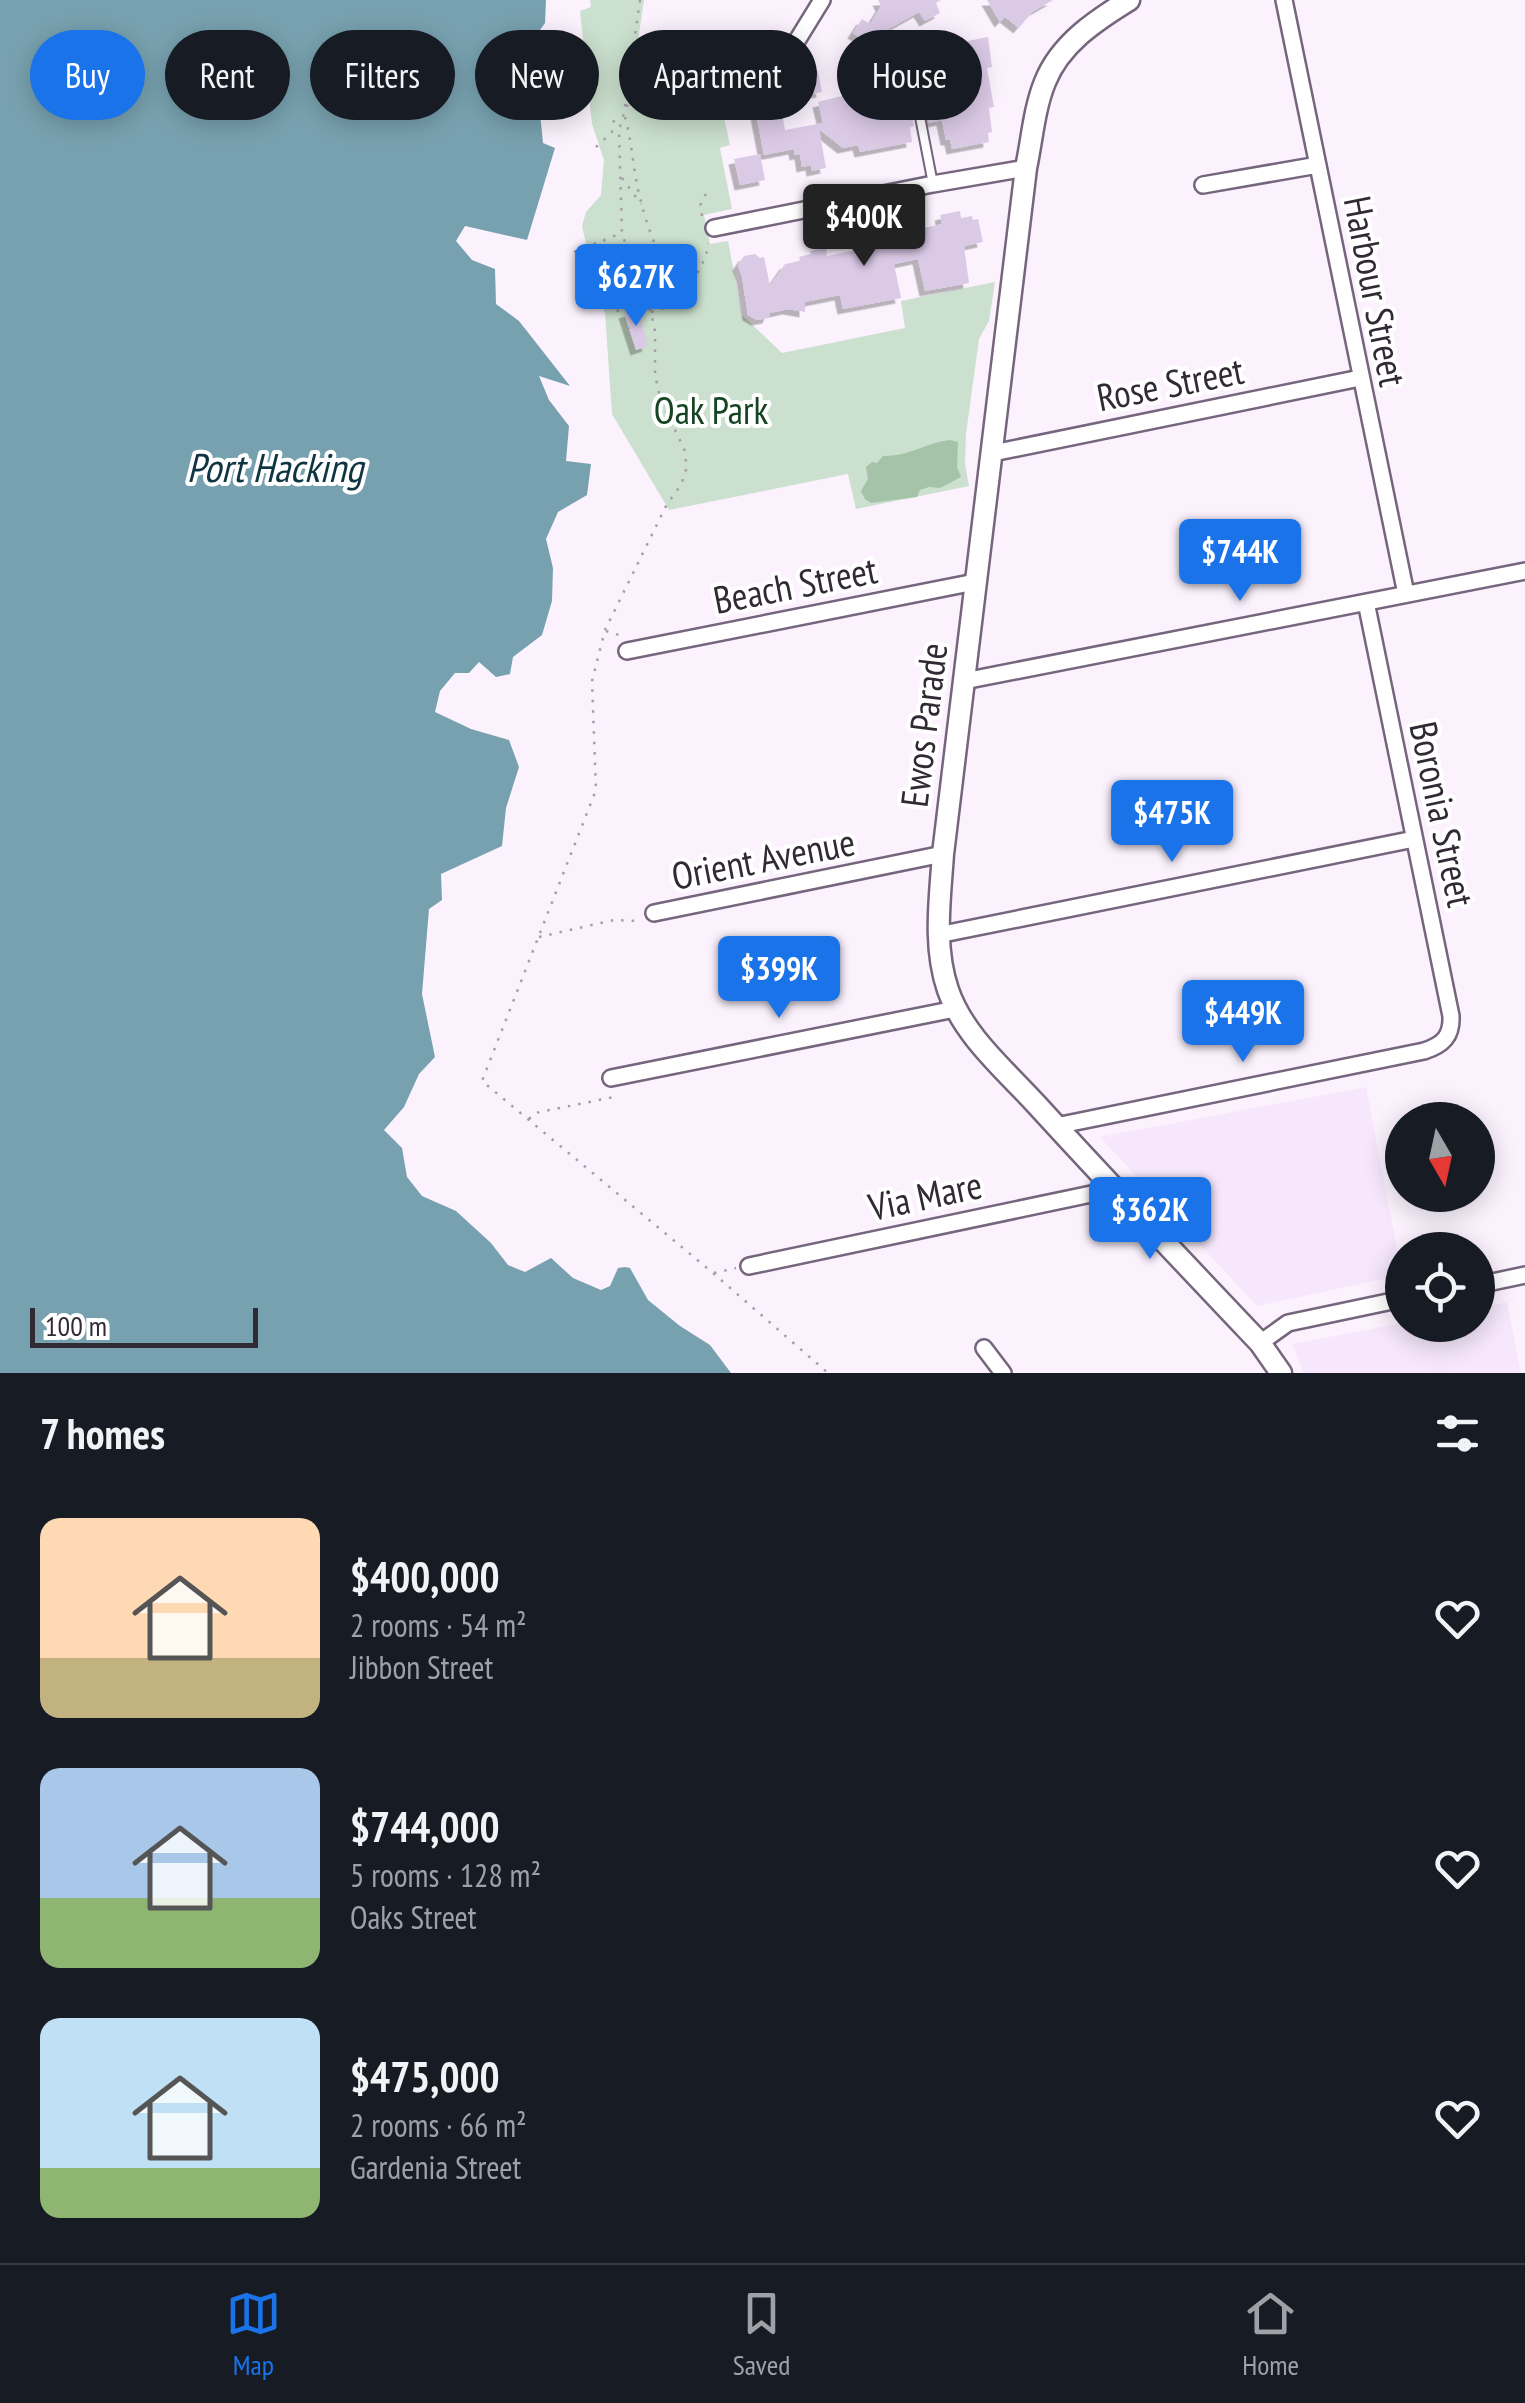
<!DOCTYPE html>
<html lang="en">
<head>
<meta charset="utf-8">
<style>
  body { margin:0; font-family:"PT Sans Narrow",sans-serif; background:#242831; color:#f1f3f6; height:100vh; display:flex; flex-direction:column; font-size:38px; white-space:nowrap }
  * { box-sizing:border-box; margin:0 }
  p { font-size:32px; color:#9ea1a6 }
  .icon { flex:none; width:55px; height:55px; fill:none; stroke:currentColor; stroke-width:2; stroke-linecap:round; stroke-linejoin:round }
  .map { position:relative; height:1373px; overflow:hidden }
  .side { display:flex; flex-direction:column; background:#171b24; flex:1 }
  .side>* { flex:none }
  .banner { position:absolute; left:30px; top:30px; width:1000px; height:90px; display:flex; gap:20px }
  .needle { width:65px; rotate:171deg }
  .controls { position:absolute; left:1385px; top:1102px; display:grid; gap:20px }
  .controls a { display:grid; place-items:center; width:110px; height:110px; border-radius:50%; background:#171b24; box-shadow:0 5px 25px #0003; font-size:50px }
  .scale { position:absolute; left:30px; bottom:25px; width:228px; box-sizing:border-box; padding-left:10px; border:5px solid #312a34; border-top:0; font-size:28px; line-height:35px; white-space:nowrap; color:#312a34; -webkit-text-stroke:8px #fff; paint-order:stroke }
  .price { position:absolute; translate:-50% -85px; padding:0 22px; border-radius:10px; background:#1a73e8; color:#fff; font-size:32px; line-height:65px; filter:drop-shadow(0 2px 5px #0008) }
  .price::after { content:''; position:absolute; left:50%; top:60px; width:30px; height:22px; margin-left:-15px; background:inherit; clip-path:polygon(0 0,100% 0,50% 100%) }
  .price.current { background:#222; color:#fff }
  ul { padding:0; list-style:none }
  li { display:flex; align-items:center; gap:30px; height:250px; padding:0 40px }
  li span { display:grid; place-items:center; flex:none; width:280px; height:200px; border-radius:20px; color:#555 }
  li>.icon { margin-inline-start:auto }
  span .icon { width:120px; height:120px; fill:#fffc; stroke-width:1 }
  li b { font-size:42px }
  h2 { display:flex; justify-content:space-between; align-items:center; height:120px; padding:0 40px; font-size:42px }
  .tag { padding:0 35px; border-radius:45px; background:#171b24; box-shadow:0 5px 25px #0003; font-size:35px; line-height:90px }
  .tag.current { background:#1a73e8; color:#fff }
  .menu { display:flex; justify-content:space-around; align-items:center; height:140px; border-top:2px solid #363941; background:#171b24; font-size:28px; color:#9ea1a6 }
  .menu a { display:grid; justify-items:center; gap:5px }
  .menu .current { color:#1a73e8 }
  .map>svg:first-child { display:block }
  .built { fill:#f6e7fc }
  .green { fill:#cbe0ce }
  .forest { fill:#a5c3a9 }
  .water { fill:#78a1af }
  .building { fill:#dbcae6; filter:url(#shadow) }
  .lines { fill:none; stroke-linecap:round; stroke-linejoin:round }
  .service-casing { stroke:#76657d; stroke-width:12 }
  .minor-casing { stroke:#76657d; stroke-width:20 }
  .tertiary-casing { stroke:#76657d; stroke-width:25 }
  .path { stroke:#a69da9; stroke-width:2.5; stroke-dasharray:2.5 8; stroke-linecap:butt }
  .service { stroke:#fff; stroke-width:8 }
  .minor { stroke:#fff; stroke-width:15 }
  .tertiary { stroke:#fff; stroke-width:20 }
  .labels { text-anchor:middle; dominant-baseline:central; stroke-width:8; stroke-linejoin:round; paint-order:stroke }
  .street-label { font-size:38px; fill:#312a34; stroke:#fff }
  .park-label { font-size:38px; fill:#154522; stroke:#fff }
  .water-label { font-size:40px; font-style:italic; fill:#0e3541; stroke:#fff }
</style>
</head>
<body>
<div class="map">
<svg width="1525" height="1373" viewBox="0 0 1525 1373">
  <defs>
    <filter id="shadow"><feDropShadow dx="-5.5" dy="5.5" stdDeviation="0" flood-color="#0004"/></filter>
  </defs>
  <rect width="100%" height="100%" fill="#fbf2fe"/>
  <path class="built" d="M1366,1087L1402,1275L1257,1306L1100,1137Z
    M1507,1302L1521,1373H1304L1292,1344L1402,1323V1325H1478V1308Z"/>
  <path class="green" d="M590,0H644L629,102L717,85L730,145L720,148L732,209L704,215L710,244L728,241L742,315L782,353L905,328L901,301L995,282L989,321L979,339L966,434L965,464L969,486L856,509L848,474L669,510L612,414L605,313L593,275L582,226L586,212L601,195L604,160L592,124L580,11L591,7Z"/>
  <path class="forest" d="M950,440L958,442L957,467L961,477L940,488L929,487L920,490L917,497L871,503L865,499L861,491L868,479L866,467L872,462L877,463L883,456C911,456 925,443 950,440Z"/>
  <path class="water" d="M0,0H546L545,23L525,51L540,113L543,143L555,148L527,240L465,226L456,241L472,260L495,269L496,304L519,321L570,386L539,376L549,400L569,426L566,461L591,464L587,495L558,512L546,539L553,568L552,601L542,635L513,657L510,674L496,677L479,662L469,673H455L440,691L435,712L471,729L509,740L519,767L506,808L502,846L441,874L442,900L429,909L422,994L435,1057L419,1074L404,1107L384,1130L402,1148L407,1177L422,1196L456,1211L491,1243L508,1265L525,1272L551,1258L573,1278L601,1290L610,1286L618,1268L625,1267L630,1268L648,1300L680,1326L710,1345L731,1373H0Z"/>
  <path class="building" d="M878,0H941L936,3L940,13L925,21L919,12L883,32L891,36L872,66L897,61L902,90L907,89L914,126L910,127L912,142L860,152L858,145L843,148L819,129L826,168L812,171L811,165L802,167L800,154L795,155L794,149L764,155L756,113L781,108L785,130L823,123L818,102L866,90L859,52L854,49L861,38L853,33L862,19L870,24L881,6Z
    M987,0H1053L1032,12L1019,28L1005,17L1000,22Z
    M988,37L992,67L987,68L994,107L989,108L992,132L988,133L989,142L952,149L950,140H946L942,120L929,123L922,86L949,81L942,46Z
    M818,71L822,92L783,99L779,79Z
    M760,154L765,180L740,185L734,159Z
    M960,211L961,218L972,216L973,220L978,219L983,242L964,246L969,283L925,291L918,259L894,264L901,298L843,309L840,295L805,302V312L788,309L770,313L768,318L757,320L748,315L742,277L738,265L744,256L755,254L760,258L764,257L770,286L785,264L800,261L799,257L811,254L810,251L826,248L827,256L862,249V243L868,242L866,236L908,227L909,231L942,224L940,215Z
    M638,309L648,346L636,350L624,313Z"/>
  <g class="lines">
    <g class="service-casing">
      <path id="service" d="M913,81L933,184"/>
    </g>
    <g class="minor-casing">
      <path id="minor" d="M1284,0L1406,594
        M782,65L822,0
        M1203,185L1318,165
        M714,228L933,184L1026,168
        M993,453L1360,378
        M627,651L975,582
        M964,681L1525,571
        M654,913L943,854
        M938,935L1414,839
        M611,1078L955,1009
        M1056,1126L1424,1051C1443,1045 1452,1036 1451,1016L1366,602
        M749,1266L1115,1189
        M1478,1285L1525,1275
        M1260,1343L1288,1323L1402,1299
        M984,1348L1003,1373"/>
    </g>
    <g class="tertiary-casing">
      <path id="tertiary" d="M1129,0C1095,21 1060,44 1045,82C1034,109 1032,140 1026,168L943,854C940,899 933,946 948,990C963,1035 1005,1070 1036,1104C1110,1185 1185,1264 1260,1343L1281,1373"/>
    </g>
    <path class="path" d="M640,0L624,113L619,130L622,234L651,312L655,331V374L660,398L684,449L687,467L681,485L667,504L605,630L592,681L596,790L482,1081L713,1273L828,1373
      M626,106L752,81L756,75L767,71
      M625,117C632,142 633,169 639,194C647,228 661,267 684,293
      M596,147L612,132L614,120L620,121
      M622,178L641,204
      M702,216C700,204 699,199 709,192
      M604,239L608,295L629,329
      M574,252L619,234
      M609,296L639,286
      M651,312C660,310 667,307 675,302C687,293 709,258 708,243
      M606,631L622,636
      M539,937L614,920L639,921
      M529,1119L535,1113L614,1097
      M714,1273L736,1268"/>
    <use href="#service" class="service"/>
    <use href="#minor" class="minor"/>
    <use href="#tertiary" class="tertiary"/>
  </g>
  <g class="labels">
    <g class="street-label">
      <text transform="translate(1376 291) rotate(79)">Harbour Street</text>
      <text transform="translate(1170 383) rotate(-11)">Rose Street</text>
      <text transform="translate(795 584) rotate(-11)">Beach Street</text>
      <text transform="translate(923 725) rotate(-83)">Ewos Parade</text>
      <text transform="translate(1443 814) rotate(78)">Boronia Street</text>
      <text transform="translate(763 858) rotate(-11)">Orient Avenue</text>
      <text transform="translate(925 1195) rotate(-12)">Via Mare</text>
    </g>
    <g class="park-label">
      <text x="711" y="409">Oak Park</text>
    </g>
    <g class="water-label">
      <text x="275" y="467">Port Hacking</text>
    </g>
  </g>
</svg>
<div class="controls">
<a><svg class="needle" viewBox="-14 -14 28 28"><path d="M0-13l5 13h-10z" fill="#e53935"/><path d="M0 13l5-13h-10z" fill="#9ea1a6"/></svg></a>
<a><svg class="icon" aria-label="locate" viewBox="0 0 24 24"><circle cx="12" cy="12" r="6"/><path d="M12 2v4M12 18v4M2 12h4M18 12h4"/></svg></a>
</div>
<div class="scale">100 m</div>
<b class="price current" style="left:864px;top:269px">$400K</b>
<b class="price" style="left:636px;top:329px">$627K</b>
<b class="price" style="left:1240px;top:604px">$744K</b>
<b class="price" style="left:1172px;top:865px">$475K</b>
<b class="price" style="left:779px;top:1021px">$399K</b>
<b class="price" style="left:1243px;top:1065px">$449K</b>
<b class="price" style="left:1150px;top:1262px">$362K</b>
<div class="banner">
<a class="tag current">Buy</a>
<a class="tag">Rent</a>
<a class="tag">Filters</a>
<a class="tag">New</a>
<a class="tag">Apartment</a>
<a class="tag">House</a>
</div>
</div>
<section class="side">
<h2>7 homes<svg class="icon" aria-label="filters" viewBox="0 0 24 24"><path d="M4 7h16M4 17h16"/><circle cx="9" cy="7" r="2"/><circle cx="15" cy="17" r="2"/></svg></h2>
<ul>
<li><span style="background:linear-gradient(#ffd9b3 70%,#c2b280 0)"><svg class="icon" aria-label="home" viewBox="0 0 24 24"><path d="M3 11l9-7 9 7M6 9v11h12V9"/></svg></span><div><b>$400,000</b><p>2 rooms · 54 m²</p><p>Jibbon Street</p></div><svg class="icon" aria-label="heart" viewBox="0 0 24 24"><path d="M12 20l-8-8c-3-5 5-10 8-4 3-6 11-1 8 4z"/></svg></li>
<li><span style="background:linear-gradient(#a9c7e8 65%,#8fb573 0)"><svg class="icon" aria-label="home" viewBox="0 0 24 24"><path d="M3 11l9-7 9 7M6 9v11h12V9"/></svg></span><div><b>$744,000</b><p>5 rooms · 128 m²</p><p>Oaks Street</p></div><svg class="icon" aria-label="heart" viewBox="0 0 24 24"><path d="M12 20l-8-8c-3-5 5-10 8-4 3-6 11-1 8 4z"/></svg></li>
<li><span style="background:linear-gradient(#bfe0f5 75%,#8fb573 0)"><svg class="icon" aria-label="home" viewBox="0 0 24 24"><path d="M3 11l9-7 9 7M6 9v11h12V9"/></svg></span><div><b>$475,000</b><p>2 rooms · 66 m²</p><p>Gardenia Street</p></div><svg class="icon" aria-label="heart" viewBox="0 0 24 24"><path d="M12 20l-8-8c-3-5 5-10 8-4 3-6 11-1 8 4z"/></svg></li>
</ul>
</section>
<nav class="menu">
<a class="current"><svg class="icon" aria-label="map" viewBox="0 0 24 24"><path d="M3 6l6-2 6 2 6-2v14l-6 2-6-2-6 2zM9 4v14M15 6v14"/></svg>Map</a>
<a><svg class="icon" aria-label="saved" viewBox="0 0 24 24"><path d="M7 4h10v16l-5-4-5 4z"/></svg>Saved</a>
<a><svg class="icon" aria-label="home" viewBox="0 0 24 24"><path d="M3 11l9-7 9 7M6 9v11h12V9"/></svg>Home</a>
</nav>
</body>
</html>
